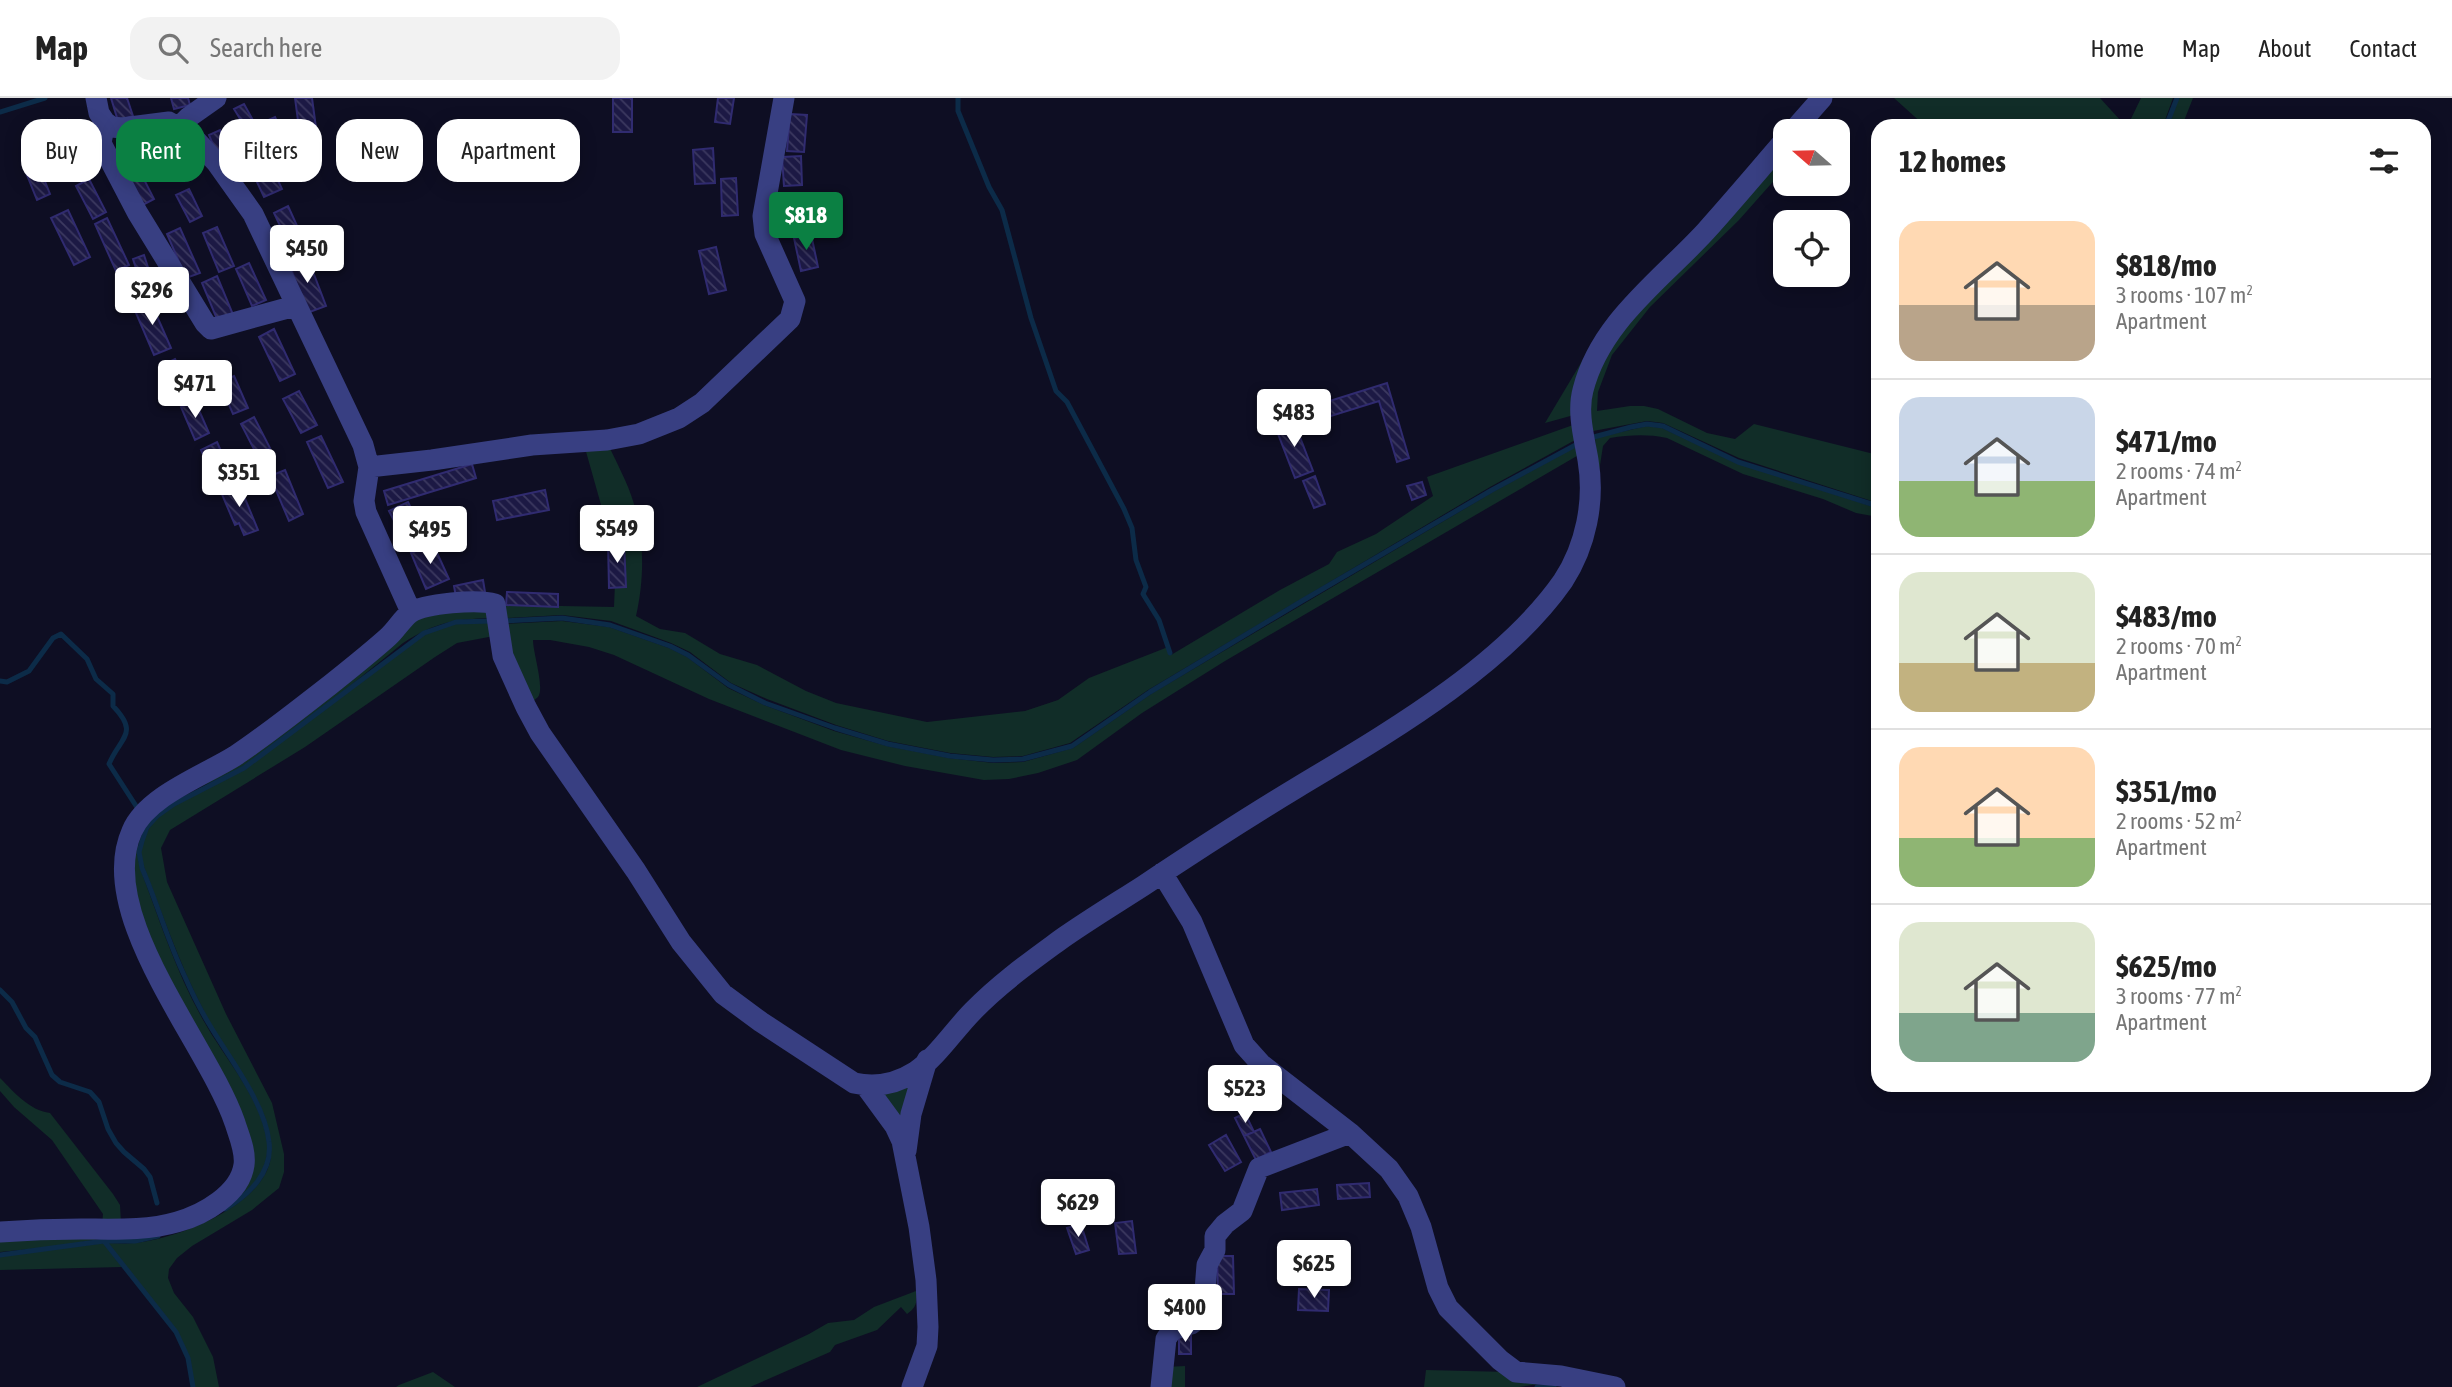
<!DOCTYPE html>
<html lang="en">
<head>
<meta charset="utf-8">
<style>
  body { margin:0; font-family:"Asap Condensed",sans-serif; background:#f2f2f2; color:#222; height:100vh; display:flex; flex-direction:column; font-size:26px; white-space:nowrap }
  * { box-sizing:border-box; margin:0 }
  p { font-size:23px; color:#767676 }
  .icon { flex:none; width:38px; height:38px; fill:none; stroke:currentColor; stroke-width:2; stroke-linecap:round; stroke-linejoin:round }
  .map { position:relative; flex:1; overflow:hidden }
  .panel { position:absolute; left:1871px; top:21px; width:560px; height:973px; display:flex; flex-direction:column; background:#fff; border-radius:21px; box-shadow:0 4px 18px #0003 }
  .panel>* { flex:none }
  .guide { position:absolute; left:21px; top:21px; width:665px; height:63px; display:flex; gap:14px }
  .needle { width:46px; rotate:290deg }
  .tools { position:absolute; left:1773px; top:21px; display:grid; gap:14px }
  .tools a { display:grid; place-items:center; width:77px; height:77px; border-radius:14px; background:#fff; box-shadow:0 4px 18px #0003; font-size:35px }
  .price { position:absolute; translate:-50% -60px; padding:0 16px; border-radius:7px; background:#fff; color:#222; font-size:23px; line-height:46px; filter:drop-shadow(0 2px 4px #0008) }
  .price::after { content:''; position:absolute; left:50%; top:42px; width:21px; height:16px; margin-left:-10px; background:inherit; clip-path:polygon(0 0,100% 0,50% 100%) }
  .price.active { background:#0b8043; color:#fff }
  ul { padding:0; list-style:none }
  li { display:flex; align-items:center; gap:21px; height:175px; padding:0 28px }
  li+li { border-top:2px solid #e0e0e0 }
  li span { display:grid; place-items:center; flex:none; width:196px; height:140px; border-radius:21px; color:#555 }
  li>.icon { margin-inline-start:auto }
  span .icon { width:84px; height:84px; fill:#fffc; stroke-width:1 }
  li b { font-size:30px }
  h2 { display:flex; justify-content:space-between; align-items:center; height:84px; padding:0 28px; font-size:30px }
  .pill { padding:0 24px; border-radius:21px; background:#fff; box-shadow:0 4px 18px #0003; font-size:24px; line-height:63px }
  .pill.active { background:#0b8043; color:#fff }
  header { display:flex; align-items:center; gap:42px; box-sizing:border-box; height:98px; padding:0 35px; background:#fff; border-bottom:2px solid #e0e0e0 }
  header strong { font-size:33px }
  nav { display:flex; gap:38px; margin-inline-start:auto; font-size:24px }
  .search { width:490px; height:63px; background:#f2f2f2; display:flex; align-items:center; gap:18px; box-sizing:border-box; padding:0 24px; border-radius:21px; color:#767676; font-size:26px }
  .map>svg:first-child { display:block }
  .grass { fill:#112d28 }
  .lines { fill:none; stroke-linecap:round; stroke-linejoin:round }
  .stream { stroke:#0c2b48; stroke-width:5 }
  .building { fill:url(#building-back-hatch); stroke:#302b70; stroke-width:2 }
  .minor { stroke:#383f82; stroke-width:21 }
</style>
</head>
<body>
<header>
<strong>Map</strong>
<div class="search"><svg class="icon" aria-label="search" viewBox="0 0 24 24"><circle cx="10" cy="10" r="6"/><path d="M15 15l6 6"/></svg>Search here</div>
<nav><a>Home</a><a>Map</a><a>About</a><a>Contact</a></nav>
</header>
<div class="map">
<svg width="2452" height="1289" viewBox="0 0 2452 1289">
  <defs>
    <pattern id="building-back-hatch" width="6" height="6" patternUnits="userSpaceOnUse" patternTransform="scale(1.75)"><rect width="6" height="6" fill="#1c1944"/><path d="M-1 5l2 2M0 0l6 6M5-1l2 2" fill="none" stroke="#3c3960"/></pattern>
  </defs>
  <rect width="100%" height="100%" fill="#0e0e23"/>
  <path class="grass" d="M1894,0H2100L2121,23L2129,25L2141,0H2173L2163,28H1925Z
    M2179,0H2193L2182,28H2168Z
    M1785,54V69L1778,78L1739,122L1650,209L1612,257L1598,294L1597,313L1630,308H1644L1658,311L1707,335L1735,341L1754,326L1878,357V405L1739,360L1663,325L1647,323L1593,333L1590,324L1589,297L1613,238Z
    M1585,258L1574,317L1545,325Z
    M1573,327L1577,341L1490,389L1148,592L1070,645L1023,658L993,659L950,655L888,643L836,627L767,601L731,585L690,554L671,545L611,523L562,517L507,520L504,507L614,509L616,460L585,350L608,346C617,366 628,385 634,406C645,442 644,483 636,518L660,531L685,535L720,556L757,567L806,593L836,605L927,624L1025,613L1058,602L1089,580L1168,549L1171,557L1280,492L1329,466L1337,454L1376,436L1433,398L1427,379Z
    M1647,328L1662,330L1737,365L1874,409L1878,411V419L1856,415L1823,401L1743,376L1667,340C1647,336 1630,337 1610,340L1603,348L1598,380L1595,340Z
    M1577,348L1582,355L1225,563L1142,615L1077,662L1038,675L1009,681L984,682L905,668L841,652L709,601L614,557L589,549L550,542H533C533,555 545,590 538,599C535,602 531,604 528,606L501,526L562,523L609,529L669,550L687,559L728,590L764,607L834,633L887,648L949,660L993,665L1023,664L1073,650L1151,596L1493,394Z
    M486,507L492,509V520C454,521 436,524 403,545C351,587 300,630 245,667C216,685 180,693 155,717C138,732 135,749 140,770C160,823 177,878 206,927C226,962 262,1002 267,1044C274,1102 182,1133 137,1140C125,1142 112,1140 100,1141C67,1147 34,1151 0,1154V1137C27,1136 53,1135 80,1135C113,1135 149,1137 181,1127C208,1118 240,1099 247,1069C250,1055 243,1041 239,1028C213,950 98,814 135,733C149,704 206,679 234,662C253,651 272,635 290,622C323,598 356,572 386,545C396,537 403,525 412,518C422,511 471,508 486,507Z
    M456,525H492L494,538L457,545L435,559L305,649L170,732L161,750L167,784L226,916L272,1005L284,1056V1074L279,1090L252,1112L192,1148L177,1160L169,1171L168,1180L174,1195L193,1219L213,1259L219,1289H194L189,1259L176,1234L107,1145C116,1145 125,1146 134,1145C176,1141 258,1110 270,1064C273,1051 269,1035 266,1022C263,1012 256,1003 251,994C236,966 217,940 203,911C179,865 163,817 144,769L140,754L143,743L149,730L158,719L174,707L245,671L348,594L406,548L424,536Z
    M0,980C15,995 29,1012 50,1015L113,1096L120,1107L121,1125L102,1127L103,1116L52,1042L14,1009L0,993Z
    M911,983L904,1034L878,992Z
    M104,1145L122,1169L0,1172V1158Z
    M916,1193C917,1204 917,1209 907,1216L901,1209L877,1232L835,1247L830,1254L750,1289H697L809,1236L828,1225L854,1222L874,1209Z
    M1185,1268V1289H1165L1166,1269Z
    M1426,1272L1508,1274L1545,1285L1519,1289H1424Z
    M433,1274L455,1289H396L399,1287Z"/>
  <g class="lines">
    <path class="stream" d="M958,0V13L989,89L1002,112L1031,220L1056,293L1067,304L1124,411L1132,430L1136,462L1146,489L1143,496L1159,522L1170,555
      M0,14L45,0
      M2166,28L2177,0
      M1590,340L1631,329L1647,326L1663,328L1738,364L1878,408
      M502,523L562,520L610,527L670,548L688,557L729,587L765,605L835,630L888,646L950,658L993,662L1023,661L1072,648L1150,594L1302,503L1492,392L1581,344
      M0,583L7,584L29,573L53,540L61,536L87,561L96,581L113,596V608C140,636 120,639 109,666L138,711
      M0,892L12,904L26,930L35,939L52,977L60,984L90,994L99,1004L108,1031L116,1045L124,1054L144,1071L150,1079L157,1105
      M225,1111C249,1097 273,1074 269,1044C265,1005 229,960 209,926C200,911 192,895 185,879C168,844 157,805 142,770L139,754L142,743L147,729L157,718L174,706L244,670L424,535L456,524L492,523
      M104,1143L176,1234L188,1260L193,1289
      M0,1157L104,1143H135L158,1138
      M1537,1289H1554"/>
  </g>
  <path class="building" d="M111,0H127L133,18L118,23Z
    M171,0H188L190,7L174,11Z
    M295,0H312L317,37L300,38Z
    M613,0H632V34H613Z
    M718,0H734L730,26L715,24Z
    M244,6L254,24L245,29L234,11Z
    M790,16L807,17L804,54L787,53Z
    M275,19L282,35L255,47L248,31Z
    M67,22L76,47L61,52L52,27Z
    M220,32L231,59L220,64L209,37Z
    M713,50L715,85L695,86L693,52Z
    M129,52L154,101L139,109L114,60Z
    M801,58L802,87L784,88L782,59Z
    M267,59L282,91L264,99L249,67Z
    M38,66L50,96L37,102L25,72Z
    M736,80L738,117L722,118L721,81Z
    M89,81L106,114L93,121L76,88Z
    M189,91L202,118L190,124L176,97Z
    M792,102L793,135L777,136L775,103Z
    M288,108L303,141L289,147L274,115Z
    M68,112L90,159L74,167L51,120Z
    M107,120L129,167L116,173L95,126Z
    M217,129L234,168L219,174L203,135Z
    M180,130L200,175L186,180L167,136Z
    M811,136L818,169L801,173L794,140Z
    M716,149L726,192L709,196L699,153Z
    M144,157L155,191L144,195L133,161Z
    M307,158L326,208L307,215L289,165Z
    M249,165L266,202L252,208L236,171Z
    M217,178L234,219L219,226L202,185Z
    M149,200L171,250L154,257L133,208Z
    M274,231L295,276L280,283L259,239Z
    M175,261L188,289L174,295L161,268Z
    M234,278L248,310L233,316L219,284Z
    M1387,285L1409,360L1397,364L1379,303L1305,326L1301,312Z
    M299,293L317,327L301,335L283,301Z
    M195,303L209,335L195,342L181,309Z
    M254,319L270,350L257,357L241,326Z
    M1293,321L1313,373L1295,380L1275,328Z
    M321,338L343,384L328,390L307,344Z
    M217,344L232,378L216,386L201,352Z
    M472,366L476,380L388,407L384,393Z
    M285,372L303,416L289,423L270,378Z
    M1315,378L1325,406L1314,410L1303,383Z
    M1422,384L1426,397L1412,402L1407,388Z
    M239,386L258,432L244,437L239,425L235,427L221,394Z
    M545,392L549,412L497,422L493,403Z
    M408,404L427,443L409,452L389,413Z
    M624,443L626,489L609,490L608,444Z
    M433,446L449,481L426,491L411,455Z
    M483,482L485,494L456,499L454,488Z
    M507,494L558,496V509L506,507Z
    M1245,1015L1254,1034L1244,1038L1235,1020Z
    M1260,1031L1271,1054L1256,1062L1244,1038Z
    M1226,1037L1241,1064L1225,1073L1209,1047Z
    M1369,1085L1370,1099L1338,1101L1337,1087Z
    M1317,1091L1319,1107L1282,1112L1280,1095Z
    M1132,1123L1136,1155L1119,1156L1115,1125Z
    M1081,1126L1089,1152L1076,1156L1067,1130Z
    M1217,1158H1233L1234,1196H1218Z
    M1299,1191L1329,1192L1328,1213L1298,1212Z
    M1179,1237H1191V1256H1179Z"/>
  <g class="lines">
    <path class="minor" d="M96,0L99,15L105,24L112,29L122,30L169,24L190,36L216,64L253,116L363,347L369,369L364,403L366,414L411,514
      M105,24L101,45L137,114L205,225L211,231L295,208
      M180,28L189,19L216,0
      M1793,33L1822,0
      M369,369L432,362L532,347L607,342L639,336L679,320L702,305L790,221L795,203L765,136L763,118L784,0
      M1162,775L1192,824L1244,947L1261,966L1350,1035L1389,1071L1408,1098L1421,1129L1438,1190L1448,1210L1500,1262L1516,1274L1561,1278L1615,1289
      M865,987L895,1028L902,1043L919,1129L926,1182L928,1229L927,1248L912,1289
      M906,1053L911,1016L927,962
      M0,1134C27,1132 54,1131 81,1131C113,1131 146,1133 177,1124C203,1117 240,1096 244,1067C246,1053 239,1038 235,1025C208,946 94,817 132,733C147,698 203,678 235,658C268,636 299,611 330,587C350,571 369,556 388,539C396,532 402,521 410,515C425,505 478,501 495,506L503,558L526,609L540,635L636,773L681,844L723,896L761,924L854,985C876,990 896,986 915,974C936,960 955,931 973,913C999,886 1030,864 1060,842C1087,823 1115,806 1143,788C1194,754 1245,721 1298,689C1386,636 1503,569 1563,483C1586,448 1595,403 1588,362C1584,339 1577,314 1583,292C1600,224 1661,182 1706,133C1733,103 1759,72 1785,42
      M1161,1289L1166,1241L1172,1232L1191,1226L1203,1217L1207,1167L1215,1152V1138L1225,1126L1242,1113L1259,1070L1350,1035"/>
  </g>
</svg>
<div class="tools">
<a><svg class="needle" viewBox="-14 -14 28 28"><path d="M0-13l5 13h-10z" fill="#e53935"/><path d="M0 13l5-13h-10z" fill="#767676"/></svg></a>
<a><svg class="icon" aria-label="locate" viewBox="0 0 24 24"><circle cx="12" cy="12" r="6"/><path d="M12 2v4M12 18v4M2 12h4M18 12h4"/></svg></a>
</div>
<b class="price active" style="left:806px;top:154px">$818</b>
<b class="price" style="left:307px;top:187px">$450</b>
<b class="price" style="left:152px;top:229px">$296</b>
<b class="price" style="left:195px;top:322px">$471</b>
<b class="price" style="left:1294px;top:351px">$483</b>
<b class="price" style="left:239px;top:411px">$351</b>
<b class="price" style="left:617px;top:467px">$549</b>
<b class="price" style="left:430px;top:468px">$495</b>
<b class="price" style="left:1245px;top:1027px">$523</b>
<b class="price" style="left:1078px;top:1141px">$629</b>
<b class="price" style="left:1314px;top:1202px">$625</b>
<b class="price" style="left:1185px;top:1246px">$400</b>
<div class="guide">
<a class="pill">Buy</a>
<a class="pill active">Rent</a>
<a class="pill">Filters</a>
<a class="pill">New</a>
<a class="pill">Apartment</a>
</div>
<section class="panel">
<h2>12 homes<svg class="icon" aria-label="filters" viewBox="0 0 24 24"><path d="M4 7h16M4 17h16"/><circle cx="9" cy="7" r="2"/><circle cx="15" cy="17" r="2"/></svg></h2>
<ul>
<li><span style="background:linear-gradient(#ffd9b3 60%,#b9a48a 0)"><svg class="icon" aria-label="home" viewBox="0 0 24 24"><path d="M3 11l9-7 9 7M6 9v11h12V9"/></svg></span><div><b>$818/mo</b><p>3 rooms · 107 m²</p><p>Apartment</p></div></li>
<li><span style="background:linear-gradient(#c9d6e8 60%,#8fb573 0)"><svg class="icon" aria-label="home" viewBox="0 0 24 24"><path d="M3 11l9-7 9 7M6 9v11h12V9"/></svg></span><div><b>$471/mo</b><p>2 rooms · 74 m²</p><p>Apartment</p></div></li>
<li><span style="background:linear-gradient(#dfe7d0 65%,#c2b280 0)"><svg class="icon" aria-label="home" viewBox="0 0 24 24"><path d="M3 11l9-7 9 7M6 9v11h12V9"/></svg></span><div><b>$483/mo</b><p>2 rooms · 70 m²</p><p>Apartment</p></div></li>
<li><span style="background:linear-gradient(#ffd9b3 65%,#8fb573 0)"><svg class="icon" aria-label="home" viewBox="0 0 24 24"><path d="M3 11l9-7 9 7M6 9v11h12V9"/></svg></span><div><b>$351/mo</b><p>2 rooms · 52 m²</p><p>Apartment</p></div></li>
<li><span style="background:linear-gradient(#dfe7d0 65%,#7fa58c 0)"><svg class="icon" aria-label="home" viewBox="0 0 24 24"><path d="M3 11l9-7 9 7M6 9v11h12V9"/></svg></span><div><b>$625/mo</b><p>3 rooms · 77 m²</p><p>Apartment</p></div></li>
</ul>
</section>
</div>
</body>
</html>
